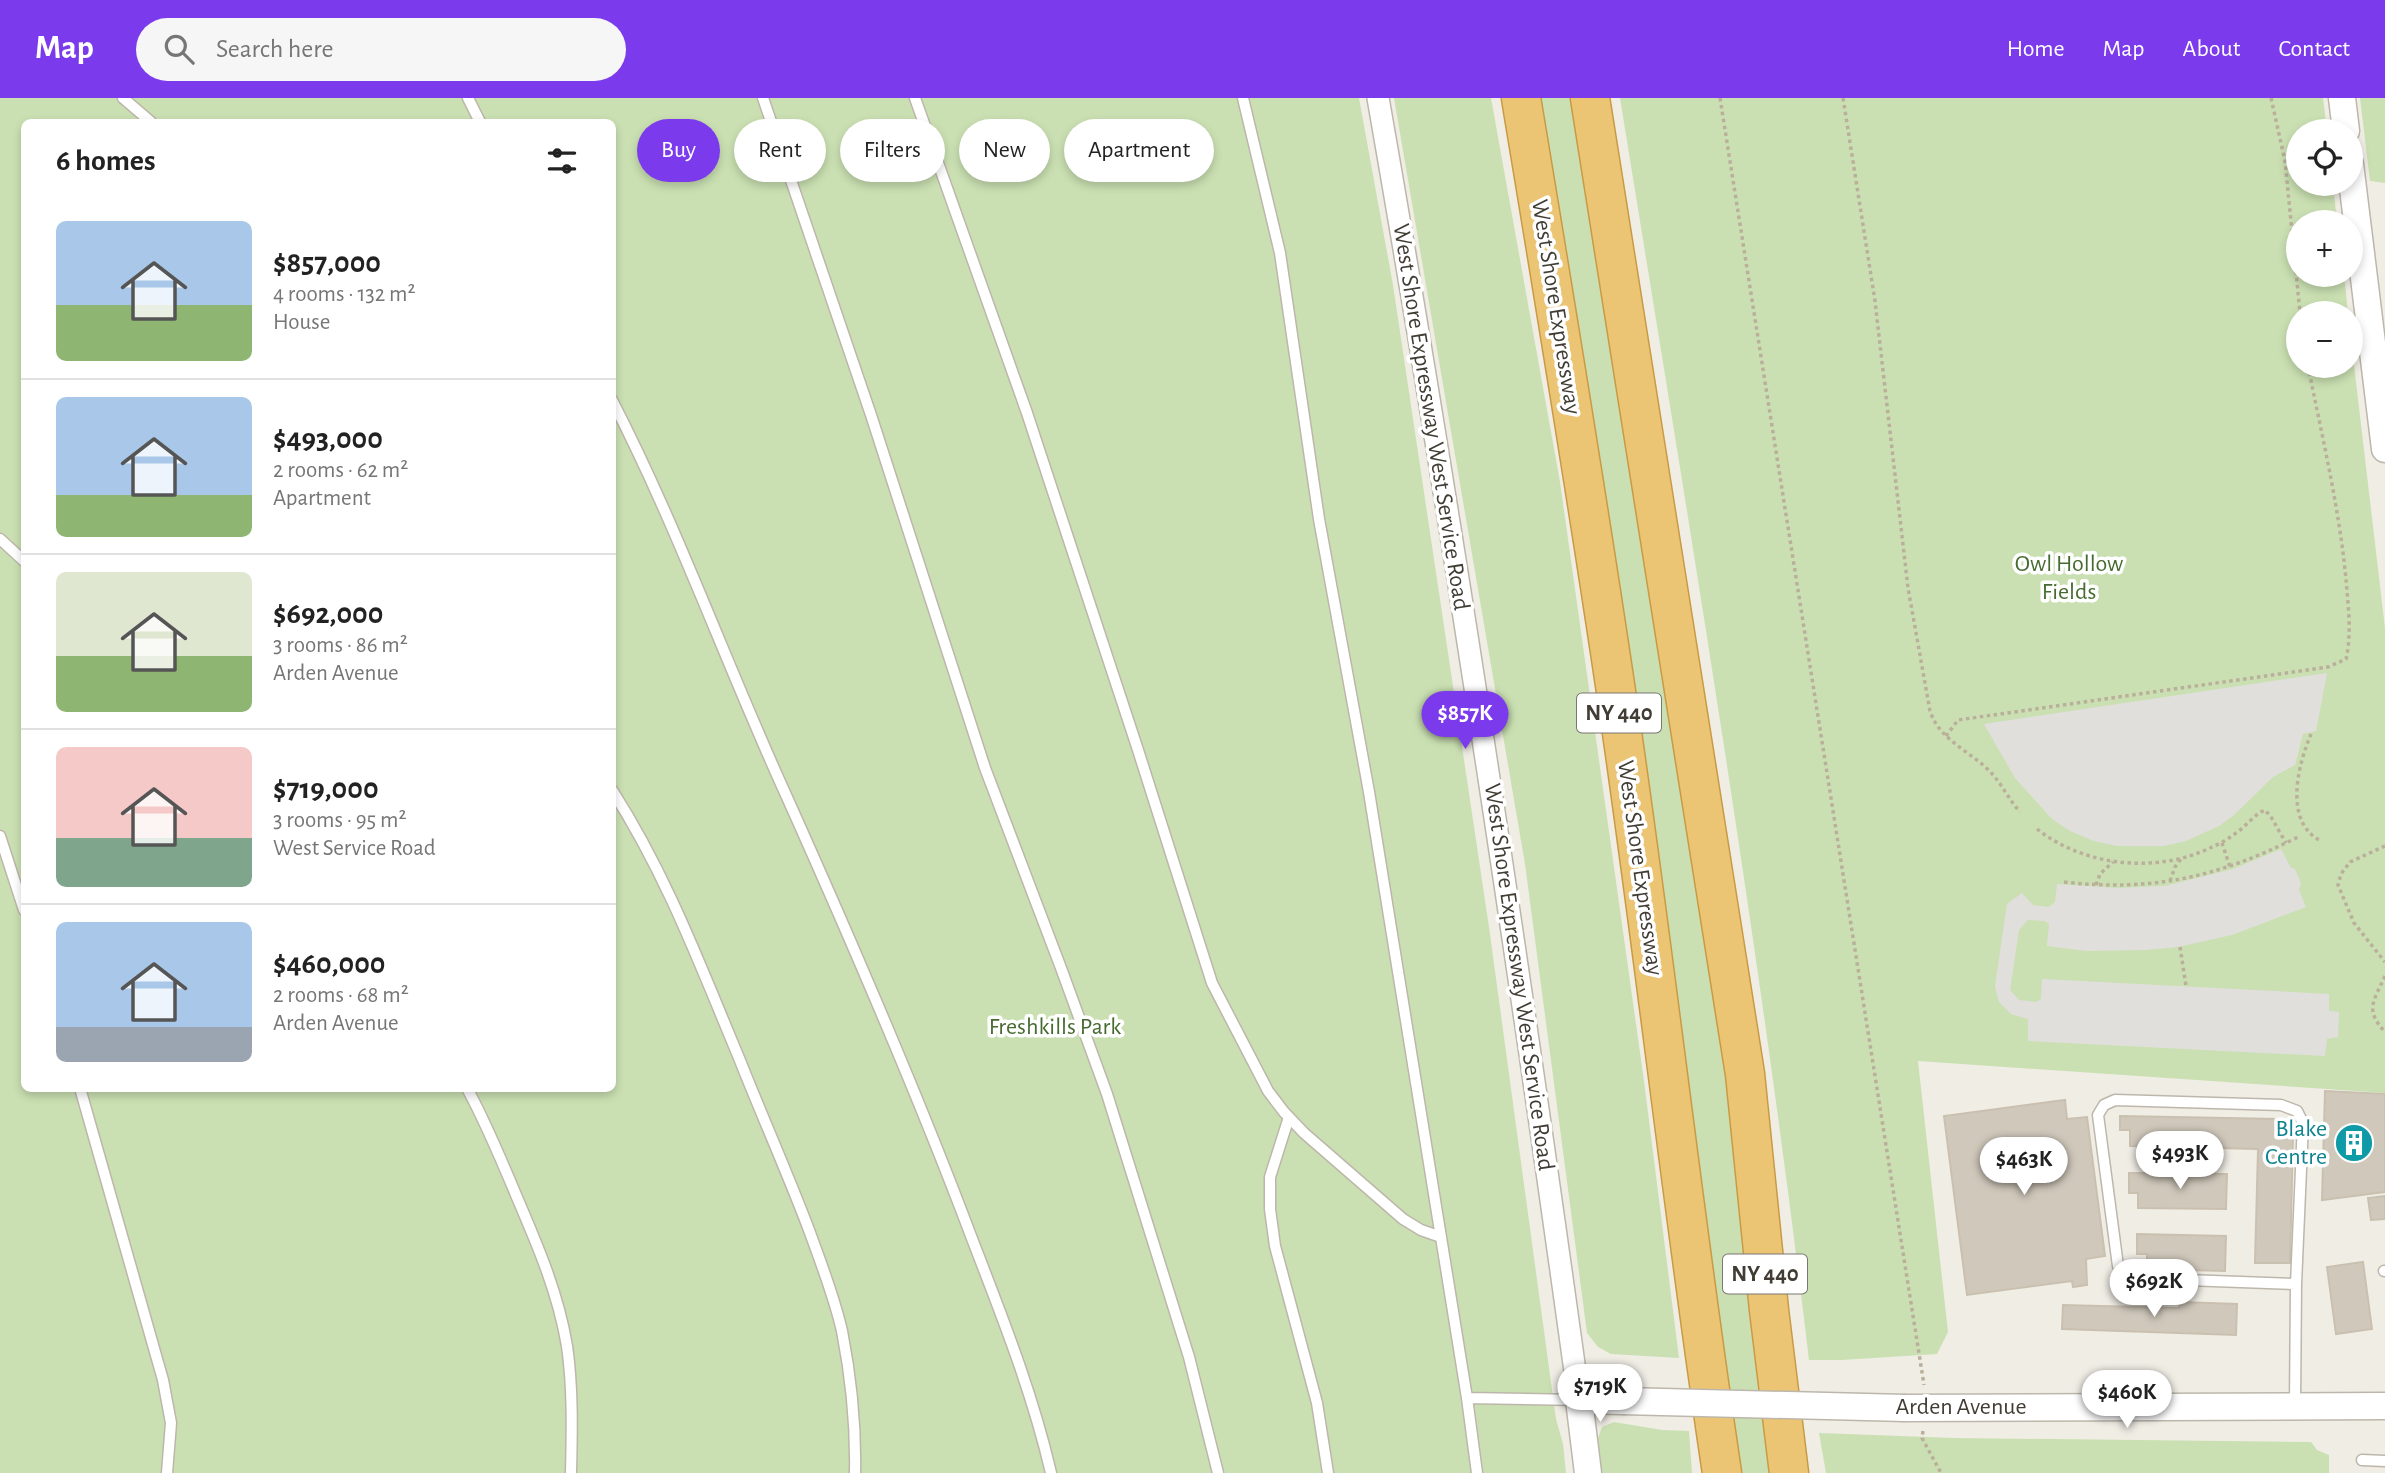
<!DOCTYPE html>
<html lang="en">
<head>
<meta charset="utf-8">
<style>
  body { margin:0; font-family:"Alegreya Sans",sans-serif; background:#f6f6f6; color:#222; height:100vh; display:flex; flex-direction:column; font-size:26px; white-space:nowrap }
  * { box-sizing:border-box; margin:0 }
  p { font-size:23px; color:#767676 }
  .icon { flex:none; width:38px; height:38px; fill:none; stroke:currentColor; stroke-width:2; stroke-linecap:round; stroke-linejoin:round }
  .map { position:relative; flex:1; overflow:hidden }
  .side { position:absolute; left:21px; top:21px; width:595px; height:973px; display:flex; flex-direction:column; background:#fff; border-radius:10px; box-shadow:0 4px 10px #0003 }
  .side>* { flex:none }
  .top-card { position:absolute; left:637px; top:21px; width:665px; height:63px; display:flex; gap:14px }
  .tools { position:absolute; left:2286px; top:21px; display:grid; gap:14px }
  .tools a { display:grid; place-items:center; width:77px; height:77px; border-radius:50%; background:#fff; box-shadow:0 4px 10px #0003; font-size:35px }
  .price { position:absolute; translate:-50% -60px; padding:0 16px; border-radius:24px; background:#fff; color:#222; font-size:23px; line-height:46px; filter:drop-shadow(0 2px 4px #0008) }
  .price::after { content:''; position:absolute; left:50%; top:42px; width:21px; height:16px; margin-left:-10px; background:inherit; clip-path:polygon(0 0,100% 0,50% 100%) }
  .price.on { background:#7c3aed; color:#fff }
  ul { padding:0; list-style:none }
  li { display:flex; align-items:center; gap:21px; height:175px; padding:0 35px }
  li+li { border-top:2px solid #e0e0e0 }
  li span { display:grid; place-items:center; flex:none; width:196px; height:140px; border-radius:10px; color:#555 }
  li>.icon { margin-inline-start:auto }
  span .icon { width:84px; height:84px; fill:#fffc; stroke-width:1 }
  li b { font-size:30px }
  h2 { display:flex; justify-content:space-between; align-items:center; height:84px; padding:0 35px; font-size:30px }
  .tag { padding:0 24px; border-radius:32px; background:#fff; box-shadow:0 4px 10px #0003; font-size:24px; line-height:63px }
  .tag.on { background:#7c3aed; color:#fff }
  header { display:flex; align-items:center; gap:42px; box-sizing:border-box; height:98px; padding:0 35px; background:#7c3aed; color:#fff }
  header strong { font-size:33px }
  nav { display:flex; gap:38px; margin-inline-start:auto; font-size:24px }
  .search { width:490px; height:63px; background:#f6f6f6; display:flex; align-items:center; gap:18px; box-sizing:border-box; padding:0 24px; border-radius:38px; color:#767676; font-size:26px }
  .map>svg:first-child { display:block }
  .green { fill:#cae0b2; fill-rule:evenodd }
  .parking { fill:#e1dfdc }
  .building { fill:#d0c8bb; stroke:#cac0b0; stroke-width:2 }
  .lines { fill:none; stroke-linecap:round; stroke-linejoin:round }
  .service-casing { stroke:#bdb7ab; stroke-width:13 }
  .minor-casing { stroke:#bdb7ab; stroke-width:24 }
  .tertiary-casing { stroke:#bdb7ab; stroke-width:29 }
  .motorway-casing { stroke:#c99a45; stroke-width:41 }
  .path { stroke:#baaf9b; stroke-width:3.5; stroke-dasharray:3.5 3.5; stroke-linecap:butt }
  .service { stroke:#fff; stroke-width:10 }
  .minor { stroke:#fff; stroke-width:21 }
  .tertiary { stroke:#fff; stroke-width:26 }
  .motorway { stroke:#ecc574; stroke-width:38 }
  .tertiary-bridge-casing { stroke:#bdb7ab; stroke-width:29; stroke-linecap:butt }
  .tertiary-bridge { stroke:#fff; stroke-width:26 }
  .labels { text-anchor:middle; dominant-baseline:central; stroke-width:7; stroke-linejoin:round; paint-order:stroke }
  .shield { fill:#fff; stroke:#7a7772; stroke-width:2 }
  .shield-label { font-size:23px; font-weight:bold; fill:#413d35 }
  .street-label { font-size:24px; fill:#413d35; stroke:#fff }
  .park-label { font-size:24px; fill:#466b30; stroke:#fff }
  .culture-label { font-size:24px; fill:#0d838f; stroke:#fff; text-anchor:end }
</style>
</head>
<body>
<header>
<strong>Map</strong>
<div class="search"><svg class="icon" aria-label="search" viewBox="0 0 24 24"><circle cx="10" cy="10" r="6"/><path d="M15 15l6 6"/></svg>Search here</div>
<nav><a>Home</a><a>Map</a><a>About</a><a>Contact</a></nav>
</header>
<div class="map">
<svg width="2385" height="1375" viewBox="0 0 2385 1375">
  <rect width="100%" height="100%" fill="#f0ede5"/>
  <path class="green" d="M0,0H1359L1393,187L1489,829L1556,1321L1563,1346L1566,1375H0ZM24,24H612V990H24Z
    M1394,0H1491L1560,384L1644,983L1679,1260L1611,1256L1598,1249L1587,1235L1525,766Z
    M1530,0H1570L1607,210L1731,996L1776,1375H1736Z
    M1620,0H2323L2327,33H2298V86H2333L2337,124H2298V177H2344L2348,215H2298V268H2350V233L2385,530V995L1918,963L1948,1234L1937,1256L1842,1262H1809C1759,840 1688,420 1620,0Z
    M2360,0H2385V85L2370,83Z
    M1614,1324L1662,1332L1689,1333L1692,1375H1600L1596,1346L1602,1329Z
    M1819,1335L1955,1340L2311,1344L2317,1352L2329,1357V1375H1826Z"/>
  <path class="parking" d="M2327,575L2316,633L2303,636L2295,667L2273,679L2234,717L2219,728L2186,743L2164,748H2117L2094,743L2070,733L2052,721L2015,680L1984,626Z
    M2281,751L2291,770L2295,771L2301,785L2299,792L2306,809L2232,837L2178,849L2145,852L2086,853L2047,848L2049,826L2045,823L2028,822L2019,832L2010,892L2019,902L2036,904L2041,901L2042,881L2329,896V913L2339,914L2338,939L2327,941L2325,958L2028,943V921L2011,916L1999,904L1995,888L2007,806L2022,795L2033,807L2049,809L2055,804L2057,786L2117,790L2165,788L2233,771Z"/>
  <path class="building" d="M2325,993L2385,996V1094L2322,1102Z
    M2065,1002L2067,1021L2087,1019L2105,1158L2086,1161L2087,1187L2073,1189L2072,1183L1967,1197L1944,1018Z
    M2120,1018L2279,1021L2278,1037H2293L2290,1165H2255L2258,1051L2130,1048V1032H2120Z
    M2129,1075L2227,1076L2226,1111L2138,1110V1095H2129Z
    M2385,1098V1121L2371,1122L2368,1100Z
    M2137,1136L2226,1138L2225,1173L2147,1171V1156H2137Z
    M2363,1164L2372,1231L2336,1236L2327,1169Z
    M2180,1204L2237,1206L2236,1237L2062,1231L2063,1207L2179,1210Z"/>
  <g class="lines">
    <g class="service-casing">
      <path id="service" d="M123,0L151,24
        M468,0L480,24
        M763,0L871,317L985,670L1061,870L1107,996L1189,1259L1218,1375
        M915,0L1027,315L1138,652L1212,885L1268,993L1284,1014L1304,1035L1403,1121L1421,1132L1441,1139
        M1243,0L1280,155L1319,421L1369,694L1467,1300L1477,1375
        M612,302C678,430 726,566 786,697C851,842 915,989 971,1138C1001,1216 1032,1293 1051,1375
        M0,441L24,463
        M612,692C667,778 700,867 739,960C762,1018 787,1074 809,1132C821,1165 834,1198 842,1233C851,1279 856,1328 855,1375
        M0,738L24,812
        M80,990L163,1282L171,1325L167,1375
        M467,990C486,1025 501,1061 516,1097C537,1146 558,1194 567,1248C573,1290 572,1333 571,1375
        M1289,1019L1270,1079V1111L1275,1148L1317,1305L1328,1375
        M2384,1173H2385
        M1467,1300L1579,1302
        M2295,1307L2296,1186L2303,1025L2297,1013L2281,1007L2115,1002L2104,1007L2098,1017L2118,1168L2124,1176L2132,1180L2296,1186
        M2362,1362L2385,1363"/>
    </g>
    <g class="minor-casing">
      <path id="minor" d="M1378,0C1454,433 1519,867 1579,1302"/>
    </g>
    <g class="tertiary-casing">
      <path id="tertiary" d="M2342,0L2346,33
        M2350,66L2385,351
        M1905,1310L2385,1308
        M1588,1375L1579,1302L1623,1303"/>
    </g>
    <g class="motorway-casing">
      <path id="motorway" d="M1521,0C1555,204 1589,409 1619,614C1656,867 1684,1122 1722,1375
        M1590,0L1745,976L1769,1212L1789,1375"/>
    </g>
    <path class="path" d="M1720,0L1924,1287
      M1843,0L1875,203L1908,490L1930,613C1940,644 1975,655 1994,678C2004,690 2010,703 2020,714
      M2271,0L2285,63L2300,215
      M2311,636C2298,667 2283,724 2321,743
      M1946,638L1958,622L2328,569L2346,561C2352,535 2348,507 2346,481C2339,409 2322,338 2308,268
      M2037,731C2085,769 2158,776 2212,749C2222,745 2231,739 2240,732C2248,726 2255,716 2265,712L2271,719L2286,745
      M2222,745L2230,769
      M2385,748L2350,764L2341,776L2338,787L2354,825L2385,864
      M2170,783L2175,769L2181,761
      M2064,784C2153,794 2218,779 2298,739
      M2096,787L2100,776L2113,764
      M2180,849L2186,888
      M2385,878C2374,903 2364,911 2385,934
      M1923,1333L1922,1340L1941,1375"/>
    <use href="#service" class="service"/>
    <use href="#minor" class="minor"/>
    <use href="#tertiary" class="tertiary"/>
    <use href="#motorway" class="motorway"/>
    <g class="tertiary-bridge-casing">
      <path id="tertiary-bridge" d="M1623,1303L1905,1310"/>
    </g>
    <use href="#tertiary-bridge" class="tertiary-bridge"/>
  </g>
  <defs>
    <g id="building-disc" transform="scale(2.0125)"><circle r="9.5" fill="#0f9aa8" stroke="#fff"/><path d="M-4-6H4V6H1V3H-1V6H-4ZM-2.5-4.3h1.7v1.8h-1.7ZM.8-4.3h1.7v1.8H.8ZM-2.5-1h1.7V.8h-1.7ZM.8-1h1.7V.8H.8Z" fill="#fff"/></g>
  </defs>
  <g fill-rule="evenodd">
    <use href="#building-disc" x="2354" y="1045"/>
  </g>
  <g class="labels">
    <g class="shield">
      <rect x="1577" y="595.5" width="84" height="39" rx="5"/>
      <rect x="1723" y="1156.5" width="84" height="39" rx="5"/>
    </g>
    <g class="shield-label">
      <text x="1619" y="615">NY 440</text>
      <text x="1765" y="1176">NY 440</text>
    </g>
    <g class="street-label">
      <text transform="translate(1556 209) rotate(81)">West Shore Expressway</text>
      <text transform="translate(1431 319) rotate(81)">West Shore Expressway West Service Road</text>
      <text transform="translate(1640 770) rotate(82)">West Shore Expressway</text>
      <text transform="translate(1519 879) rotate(82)">West Shore Expressway West Service Road</text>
      <text x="1961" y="1309">Arden Avenue</text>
    </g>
    <g class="park-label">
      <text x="2069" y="466">Owl Hollow<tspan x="2069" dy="28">Fields</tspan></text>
      <text x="1055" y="929">Freshkills Park</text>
    </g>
    <g class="culture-label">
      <text x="2327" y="1031">Blake<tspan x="2327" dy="28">Centre</tspan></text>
    </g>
  </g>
</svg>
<div class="tools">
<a><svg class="icon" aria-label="locate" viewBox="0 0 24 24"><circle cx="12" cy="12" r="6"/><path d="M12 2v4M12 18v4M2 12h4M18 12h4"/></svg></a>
<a>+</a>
<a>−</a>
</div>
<b class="price on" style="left:1465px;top:653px">$857K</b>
<b class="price" style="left:2180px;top:1093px">$493K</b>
<b class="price" style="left:2024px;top:1099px">$463K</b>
<b class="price" style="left:2154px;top:1221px">$692K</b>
<b class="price" style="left:1600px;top:1326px">$719K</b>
<b class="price" style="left:2127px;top:1332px">$460K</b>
<div class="top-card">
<a class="tag on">Buy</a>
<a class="tag">Rent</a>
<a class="tag">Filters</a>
<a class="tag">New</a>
<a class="tag">Apartment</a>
</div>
<section class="side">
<h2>6 homes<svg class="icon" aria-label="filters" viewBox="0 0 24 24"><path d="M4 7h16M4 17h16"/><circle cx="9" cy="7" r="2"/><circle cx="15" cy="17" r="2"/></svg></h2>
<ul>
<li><span style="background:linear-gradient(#a9c7e8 60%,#8fb573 0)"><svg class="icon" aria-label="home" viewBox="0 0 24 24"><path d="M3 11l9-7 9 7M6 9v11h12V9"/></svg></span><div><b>$857,000</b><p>4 rooms · 132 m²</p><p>House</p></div></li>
<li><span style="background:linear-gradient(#a9c7e8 70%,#8fb573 0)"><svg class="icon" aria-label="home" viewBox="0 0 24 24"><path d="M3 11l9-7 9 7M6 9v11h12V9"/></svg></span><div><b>$493,000</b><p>2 rooms · 62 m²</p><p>Apartment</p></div></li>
<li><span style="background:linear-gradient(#dfe7d0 60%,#8fb573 0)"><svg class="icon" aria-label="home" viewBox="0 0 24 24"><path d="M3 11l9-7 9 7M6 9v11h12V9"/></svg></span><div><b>$692,000</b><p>3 rooms · 86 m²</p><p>Arden Avenue</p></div></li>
<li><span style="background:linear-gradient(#f6c9c9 65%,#7fa58c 0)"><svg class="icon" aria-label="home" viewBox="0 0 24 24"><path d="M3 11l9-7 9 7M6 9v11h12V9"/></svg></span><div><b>$719,000</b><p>3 rooms · 95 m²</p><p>West Service Road</p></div></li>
<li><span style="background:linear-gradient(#a9c7e8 75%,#9aa5b1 0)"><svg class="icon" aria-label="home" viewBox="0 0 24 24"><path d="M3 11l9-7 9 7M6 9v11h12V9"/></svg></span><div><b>$460,000</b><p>2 rooms · 68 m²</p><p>Arden Avenue</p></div></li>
</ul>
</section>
</div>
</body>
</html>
